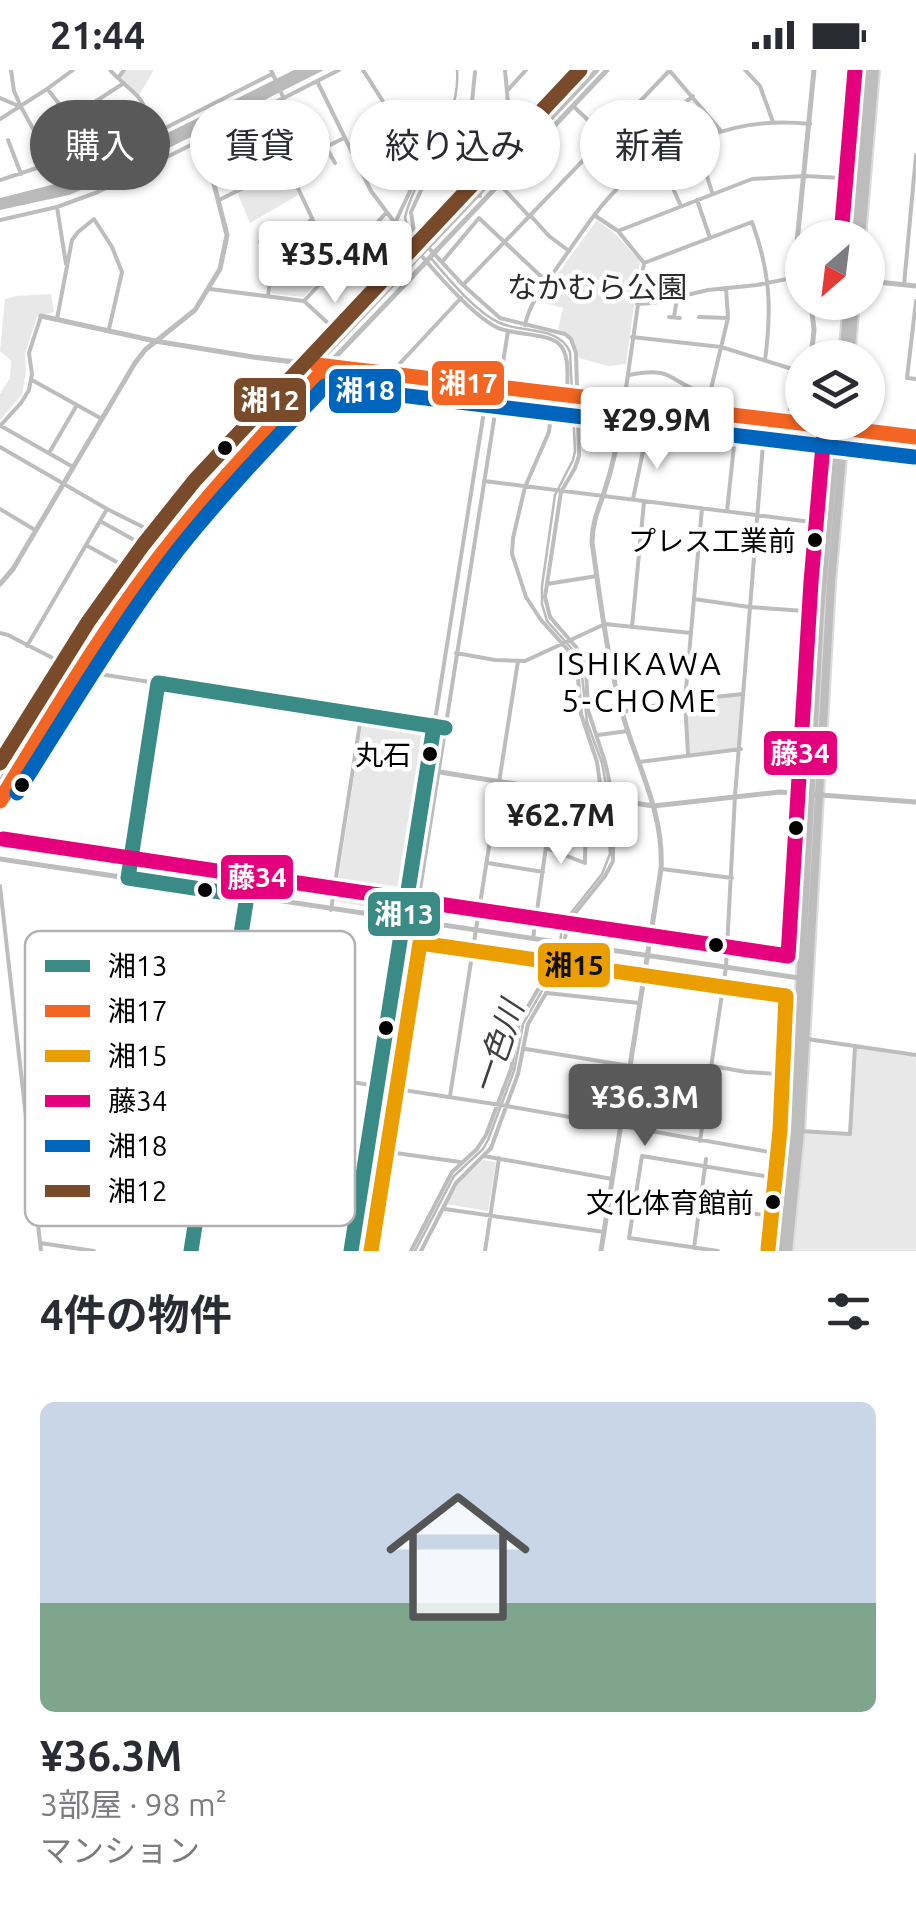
<!DOCTYPE html>
<html lang="ja">
<head>
<meta charset="utf-8">
<style>
  body { margin:0; font-family:Ubuntu,"Noto Sans JP",sans-serif; background:#f2f2f3; color:#2b2b33; height:100vh; display:flex; flex-direction:column; font-size:38px; white-space:nowrap }
  * { box-sizing:border-box; margin:0 }
  p { font-size:32px; color:#7c7c81 }
  .icon { flex:none; width:55px; height:55px; fill:none; stroke:currentColor; stroke-width:2; stroke-linecap:round; stroke-linejoin:round }
  .map { position:relative; height:1181px; overflow:hidden }
  .details { display:flex; flex-direction:column; background:#fff; flex:1 }
  .details>* { flex:none }
  .hud { position:absolute; left:30px; top:30px; width:858px; height:90px; display:flex; gap:20px }
  .needle { width:65px; rotate:208deg }
  .tools { position:absolute; left:785px; top:150px; display:grid; gap:20px }
  .tools a { display:grid; place-items:center; width:100px; height:100px; border-radius:50%; background:#fff; box-shadow:0 2px 8px #0004; font-size:50px }
  .price { position:absolute; translate:-50% -85px; padding:0 22px; border-radius:10px; background:#fff; color:#222; font-size:32px; line-height:65px; filter:drop-shadow(0 2px 5px #0008) }
  .price::after { content:''; position:absolute; left:50%; top:60px; width:30px; height:22px; margin-left:-15px; background:inherit; clip-path:polygon(0 0,100% 0,50% 100%) }
  .price.current { background:#595959; color:#fff }
  ul { padding:0; list-style:none }
  li { display:grid; align-content:center; gap:20px; height:530px; padding:0 40px }
  li+li { border-top:2px solid #e1e1e2 }
  li span { display:grid; place-items:center; height:310px; border-radius:15px; color:#555 }
  li>.icon { margin-inline-start:auto }
  span .icon { width:180px; height:180px; fill:#fffc; stroke-width:1 }
  li b { font-size:42px }
  h2 { display:flex; justify-content:space-between; align-items:center; height:120px; padding:0 40px; font-size:42px }
  .tag { padding:0 35px; border-radius:45px; background:#fff; box-shadow:0 2px 8px #0004; font-size:35px; line-height:90px }
  .tag.current { background:#595959; color:#fff }
  .status { display:flex; justify-content:space-between; align-items:center; height:70px; padding:0 50px; background:#fff; direction:ltr }
  .status svg { height:28px; fill:currentColor }
  .map>svg:first-child { display:block }
  .green { fill:#e8e8e8 }
  .water { fill:#bababa }
  .lines { fill:none; stroke-linecap:round; stroke-linejoin:round }
  .stream { stroke:#bababa; stroke-width:2.5 }
  .primary-casing { stroke:#dbdbdb; stroke-width:12 }
  .pedestrian { stroke:#bdbdbd; stroke-width:4 }
  .minor { stroke:#bdbdbd; stroke-width:4 }
  .tertiary { stroke:#bdbdbd; stroke-width:5 }
  .primary { stroke:#bdbdbd; stroke-width:8 }
  .tertiary-bridge { stroke:#bdbdbd; stroke-width:5 }
  .bus-1-casing { stroke:#fff; stroke-width:22 }
  .bus-2-casing { stroke:#fff; stroke-width:22 }
  .bus-3-casing { stroke:#fff; stroke-width:22 }
  .bus-4-casing { stroke:#fff; stroke-width:22 }
  .bus-5-casing { stroke:#fff; stroke-width:22 }
  .bus-6-casing { stroke:#fff; stroke-width:22 }
  .bus-1 { stroke:#3a8a85; stroke-width:15 }
  .bus-2 { stroke:#f26522; stroke-width:15 }
  .bus-3 { stroke:#eb9e00; stroke-width:15 }
  .bus-4 { stroke:#e5007d; stroke-width:15 }
  .bus-5 { stroke:#0065bd; stroke-width:15 }
  .bus-6 { stroke:#7a4b2a; stroke-width:15 }
  .bus-dot { fill:#000; stroke:#fff; stroke-width:4 }
  .labels { text-anchor:middle; dominant-baseline:central; stroke-width:9; stroke-linejoin:round; paint-order:stroke }
  .bus-label { font-size:28px; fill:#000; stroke:#fff; text-anchor:end }
  .park-label { font-size:30px; fill:#2d2d2d; stroke:#fff }
  .neighbourhood-label { font-size:32px; letter-spacing:2.5px; fill:#000; stroke:#fff }
  .water-label { font-size:32px; font-style:italic; fill:#3e3e3e; stroke:#fff }
  .key { fill:#fff; stroke:#b2b2b2; stroke-width:2.5 }
  .key-label { font-size:28px; fill:#000 }
  .line-badge { stroke:#fff; stroke-width:4 }
  .badge-label { font-size:28px; text-anchor:middle; font-weight:bold; fill:#fff }
  .pale-badge-label { font-size:28px; text-anchor:middle; font-weight:bold; fill:#111 }
</style>
</head>
<body>
<div class="status"><b>21:44</b><svg viewBox="0 0 49 12"><path d="M0 12V9h3v3zM5 12V6h3v6zM10 12V3h3v9zM15 12V0h3v12zM26 1h20v11H26zM47 4h2v5h-2z"/></svg></div>
<div class="map">
<svg width="916" height="1181" viewBox="0 0 916 1181">
  <rect width="100%" height="100%" fill="#fff"/>
  <path class="green" d="M125,0H154L139,25L118,8Z
    M288,96L300,124L250,153L237,122Z
    M597,150L615,164L640,191L626,294L608,296L579,288C575,273 573,266 558,259L563,238L538,231Z
    M309,154H312L331,196L304,227L273,224L271,222L276,190Z
    M51,224L54,242L37,247L25,283L26,301L22,325L0,350V324L10,308L11,291L0,281L5,229L16,226Z
    M743,624L741,679L688,685L685,630Z
    M363,649L426,659L399,839L394,842L335,831Z
    M855,976L916,985V1181H788L800,1061L850,1063Z
    M483,1090L496,1092L488,1141L446,1134L460,1111Z"/>
  <path class="water" d="M294,0H324L105,110L69,125L0,140V128L75,109Z"/>
  <g class="lines">
    <path class="stream" d="M424,181L408,161L405,147C418,97 461,53 457,0
      M415,1181L454,1106L483,1079L488,1070L514,1001L523,954L556,896L563,853L602,804L610,784L606,715L602,693L587,652L581,596L573,580L547,551L542,534V516L555,425L573,390L575,381L570,282C560,256 522,263 500,253C475,242 448,208 430,187"/>
    <g class="primary-casing">
      <path id="primary" d="M854,168L867,0
        M861,168L875,0
        M843,288L848,232
        M850,288L855,232
        M782,1181L790,1110L820,542L837,352
        M788,1181L800,1061L831,513L845,352"/>
    </g>
    <path class="pedestrian" d="M509,35L539,61
      M573,36L606,67
      M500,115L529,146"/>
    <path class="minor" d="M11,0L14,21L21,37L52,93
      M110,0C134,27 154,26 143,70
      M271,0L283,27
      M363,0L403,63L427,85L457,104L480,126
      M669,0L721,61
      M745,0L760,16L773,52
      M118,8L124,0
      M318,13L371,121L395,153
      M49,21L70,48L85,86
      M507,21L526,0
      M0,28L21,37
      M70,48L124,13
      M0,49L47,19L73,0
      M107,53L118,82
      M607,69L637,102
      M695,69L712,122
      M8,70L21,104
      M494,75V46
      M326,77L335,93
      M427,85L395,153C416,180 469,245 498,258C515,265 545,263 558,273C571,283 567,311 567,325
      M621,85L693,26
      M660,90L681,136
      M442,94L453,65
      M288,97L335,197
      M455,98L471,42L475,2
      M454,103C463,90 454,101 467,92C481,82 485,74 504,75L507,72L509,44L505,0
      M0,110L52,93L118,82L272,4
      M219,130L344,68
      M697,130L710,168
      M57,137L66,194
      M530,145L549,166L569,181
      M594,145L618,161L644,193L624,332
      M0,150L57,137L98,122L339,0
      M267,160L279,183
      M618,161L752,109L805,106L859,109
      M420,166L473,120
      M260,172L274,174
      M442,192L479,148L547,212
      M644,193L752,152C770,201 772,238 765,290
      M463,215L670,0
      M904,215L916,85
      M210,219L304,231L386,143
      M268,226L273,190L312,149
      M304,231L343,267
      M916,231L907,308L916,309
      M637,234L653,233L708,220L757,215L802,206
      M669,247L680,248
      M674,247L677,228
      M699,247L728,248
      M57,249L72,170L78,162L94,149L112,177L122,202L109,259
      M525,255C530,230 549,210 563,189C581,164 597,138 619,117C633,104 648,97 664,87C711,60 755,48 810,54
      M632,267L721,277L802,302
      M390,304L461,228
      M629,305C676,295 669,314 707,324L710,323L728,248L726,218
      M32,310L102,349
      M546,322L550,352L549,362L525,417L513,468L512,484L526,527L541,550L568,580L577,596L581,644L597,692L602,727
      M0,356L21,333L29,320L32,304L29,283L41,246
      M1,356L73,397
      M620,361L690,376L764,372
      M0,377L107,439L163,467
      M49,383L77,335
      M484,411L827,454
      M633,429L646,367
      M0,439L35,460
      M727,441L734,376
      M86,475L122,495L136,471L100,451
      M547,514L597,506
      M694,529L749,537L819,542
      M632,557L644,432
      M0,563L8,565L72,598
      M27,576L107,439
      M456,583L495,590L525,591L605,554L691,563
      M80,601L445,658
      M622,642L685,630L743,624
      M598,665L628,661
      M688,685L685,630L702,438
      M639,692L741,679
      M546,778L585,793L586,725
      M488,793L543,802
      M662,799L732,808
      M128,808L157,615
      M0,816L41,1181
      M331,840L361,647
      M533,869L554,720
      M547,923L639,933
      M807,969L916,985
      M526,979L630,996
      M221,992L507,1036L792,1086
      M712,996L746,1002L796,1005
      M450,1026L518,591
      M800,1061L850,1064L855,976
      M700,1071L726,897L735,726L765,349
      M367,1079L460,1092
      M484,1086L612,1109
      M637,1128L786,1148
      M445,1139L604,1162
      M40,1173L94,1181
      M694,1178L706,1089
      M351,1181L488,316
      M363,1181L508,261
      M411,1181L452,1102L477,1079L486,1065L511,999L519,952L550,899L556,873
      M421,1181L456,1113L491,1078L518,1004L528,954L559,901L568,852L605,806L613,791V749L610,714L605,692L588,640L586,599L576,577L550,547L545,527L561,422L575,398L579,386L576,283L571,269L565,264L500,248L463,215L414,162L411,142L435,90
      M485,1181L499,1088
      M718,1181L629,1168L642,1086L788,1110"/>
    <path class="tertiary" d="M429,176L597,0
      M435,182L607,0
      M802,201L797,172L814,0
      M868,211L916,216
      M41,246L155,271L253,287L916,367
      M811,288L814,260L811,232
      M788,351L794,321L802,307
      M0,514L13,499L135,293L145,280L195,240L220,199L227,165L214,114L208,76L209,64
      M427,700L653,736L780,722L916,732
      M0,712C64,611 127,509 204,417C271,337 347,265 417,188
      M0,731C51,649 100,565 158,488C236,383 334,291 423,195
      M0,789L799,908
      M191,1181L247,826
      M601,1181L661,799C664,744 639,700 624,649C608,595 600,528 592,472C592,455 597,442 603,426C613,396 620,364 624,332"/>
    <use href="#primary" class="primary"/>
    <path class="tertiary-bridge" d="M417,188L429,176
      M423,195L435,182"/>
    <g class="bus-1-casing">
      <path id="bus-1" d="M158,613L445,658
        M128,808L158,613
        M128,808L247,826
        M191,1181L247,826
        M351,1181L434,656"/>
    </g>
    <g class="bus-2-casing">
      <path id="bus-2" d="M317,295L916,367
        M0,731C44,659 87,586 137,517C194,438 261,367 328,296"/>
    </g>
    <g class="bus-3-casing">
      <path id="bus-3" d="M371,1181L420,873L786,926L780,1060L768,1179"/>
    </g>
    <g class="bus-4-casing">
      <path id="bus-4" d="M841,166L855,0
        M3,769L788,886L811,512L825,352"/>
    </g>
    <g class="bus-5-casing">
      <path id="bus-5" d="M17,723C69,641 118,558 177,481C223,423 274,370 325,316L914,387"/>
    </g>
    <g class="bus-6-casing">
      <path id="bus-6" d="M0,693L88,552L143,475L195,410L580,0"/>
    </g>
    <use href="#bus-1" class="bus-1"/>
    <use href="#bus-2" class="bus-2"/>
    <use href="#bus-3" class="bus-3"/>
    <use href="#bus-4" class="bus-4"/>
    <use href="#bus-5" class="bus-5"/>
    <use href="#bus-6" class="bus-6"/>
  </g>
  <g class="bus-dot">
    <circle cx="225" cy="378" r="9"/>
    <circle cx="815" cy="470" r="9"/>
    <circle cx="430" cy="684" r="9"/>
    <circle cx="22" cy="715" r="9"/>
    <circle cx="796" cy="758" r="9"/>
    <circle cx="205" cy="820" r="9"/>
    <circle cx="716" cy="875" r="9"/>
    <circle cx="386" cy="958" r="9"/>
    <circle cx="773" cy="1132" r="9"/>
  </g>
  <g class="labels">
    <g class="bus-label">
      <text x="796" y="470">プレス工業前</text>
      <text x="411" y="684">丸石</text>
      <text x="754" y="1132">文化体育館前</text>
    </g>
    <g class="park-label">
      <text x="597" y="217">なかむら公園</text>
    </g>
    <g class="neighbourhood-label">
      <text x="640" y="593">ISHIKAWA<tspan x="640" dy="37">5-CHOME</tspan></text>
    </g>
    <g class="water-label">
      <text transform="translate(497 977) rotate(-71)">一色川</text>
    </g>
  </g>
  <rect x="25" y="861" width="330" height="295" rx="15" class="key"/>
  <rect x="45" y="890" width="45" height="12" fill="#3a8a85"/>
  <rect x="45" y="935" width="45" height="12" fill="#f26522"/>
  <rect x="45" y="980" width="45" height="12" fill="#eb9e00"/>
  <rect x="45" y="1025" width="45" height="12" fill="#e5007d"/>
  <rect x="45" y="1070" width="45" height="12" fill="#0065bd"/>
  <rect x="45" y="1115" width="45" height="12" fill="#7a4b2a"/>
  <g class="key-label">
    <text x="108" y="906">湘13</text>
    <text x="108" y="951">湘17</text>
    <text x="108" y="996">湘15</text>
    <text x="108" y="1041">藤34</text>
    <text x="108" y="1086">湘18</text>
    <text x="108" y="1131">湘12</text>
  </g>
  <g class="line-badge">
    <rect x="430" y="289" width="76" height="48" rx="10" fill="#f26522"/>
    <rect x="327" y="297" width="76" height="48" rx="10" fill="#0065bd"/>
    <rect x="232" y="306" width="76" height="48" rx="10" fill="#7a4b2a"/>
    <rect x="762" y="659" width="77" height="48" rx="10" fill="#e5007d"/>
    <rect x="219" y="783" width="76" height="48" rx="10" fill="#e5007d"/>
    <rect x="366" y="820" width="76" height="48" rx="10" fill="#3a8a85"/>
    <rect x="536" y="871" width="76" height="48" rx="10" fill="#eb9e00"/>
  </g>
  <g class="badge-label">
    <text x="468" y="323">湘17</text>
    <text x="365" y="330">湘18</text>
    <text x="270" y="340">湘12</text>
    <text x="800" y="693">藤34</text>
    <text x="257" y="817">藤34</text>
    <text x="404" y="854">湘13</text>
  </g>
  <g class="pale-badge-label">
    <text x="574" y="905">湘15</text>
  </g>
</svg>
<div class="tools">
<a><svg class="needle" viewBox="-14 -14 28 28"><path d="M0-13l5 13h-10z" fill="#e53935"/><path d="M0 13l5-13h-10z" fill="#7c7c81"/></svg></a>
<a><svg class="icon" aria-label="layers" viewBox="0 0 24 24"><path d="M12 4l9 5-9 5-9-5zM3 14l9 5 9-5"/></svg></a>
</div>
<b class="price" style="left:335px;top:236px">¥35.4M</b>
<b class="price" style="left:657px;top:402px">¥29.9M</b>
<b class="price" style="left:561px;top:797px">¥62.7M</b>
<b class="price current" style="left:645px;top:1079px">¥36.3M</b>
<div class="hud">
<a class="tag current">購入</a>
<a class="tag">賃貸</a>
<a class="tag">絞り込み</a>
<a class="tag">新着</a>
</div>
</div>
<section class="details">
<h2>4件の物件<svg class="icon" aria-label="filters" viewBox="0 0 24 24"><path d="M4 7h16M4 17h16"/><circle cx="9" cy="7" r="2"/><circle cx="15" cy="17" r="2"/></svg></h2>
<ul>
<li><span style="background:linear-gradient(#c9d6e8 65%,#7fa58c 0)"><svg class="icon" aria-label="home" viewBox="0 0 24 24"><path d="M3 11l9-7 9 7M6 9v11h12V9"/></svg></span><div><b>¥36.3M</b><p>3部屋 · 98 m²</p><p>マンション</p></div></li>
</ul>
</section>
</body>
</html>
